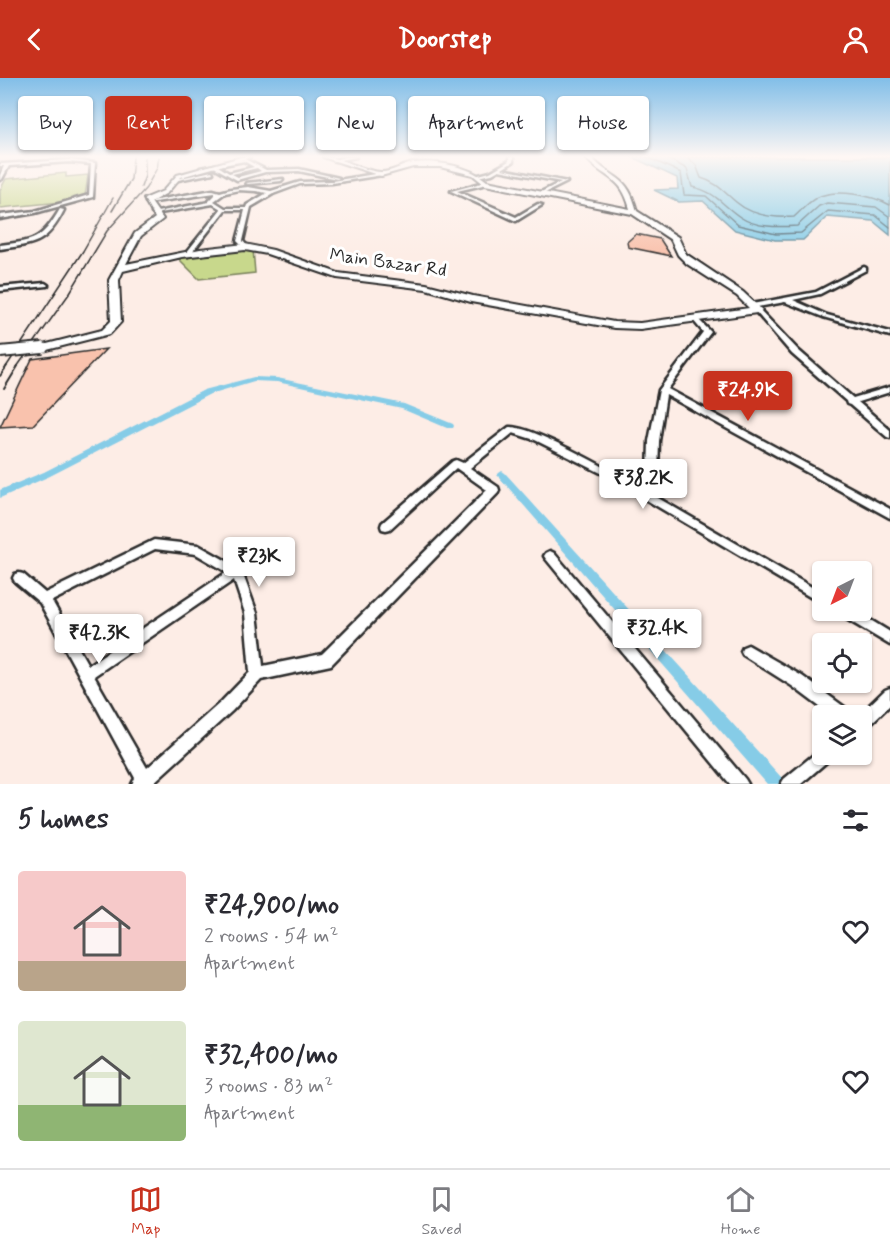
<!DOCTYPE html>
<html lang="en">
<head>
<meta charset="utf-8">
<style>
  body { margin:0; font-family:Mynerve,sans-serif; background:#f2f2f3; color:#2b2b33; height:100vh; display:flex; flex-direction:column; font-size:22px; white-space:nowrap }
  * { box-sizing:border-box; margin:0 }
  p { font-size:20px; color:#7c7c81 }
  .icon { flex:none; width:33px; height:33px; fill:none; stroke:currentColor; stroke-width:2; stroke-linecap:round; stroke-linejoin:round }
  .map { position:relative; height:706px; overflow:hidden }
  .details { display:flex; flex-direction:column; background:#fff; flex:1 }
  .details>* { flex:none }
  .guide { position:absolute; left:18px; top:18px; width:855px; height:54px; display:flex; gap:12px }
  .needle { width:39px; rotate:222deg }
  .controls { position:absolute; left:812px; top:483px; display:grid; gap:12px }
  .controls a { display:grid; place-items:center; width:60px; height:60px; border-radius:6px; background:#fff; box-shadow:0 2px 4px #0004; font-size:30px }
  .price { position:absolute; translate:-50% -51px; padding:0 14px; border-radius:6px; background:#fff; color:#222; font-size:20px; line-height:39px; filter:drop-shadow(0 2px 3px #0008) }
  .price::after { content:''; position:absolute; left:50%; top:36px; width:18px; height:14px; margin-left:-9px; background:inherit; clip-path:polygon(0 0,100% 0,50% 100%) }
  .price.on { background:#c8321e; color:#fff }
  ul { padding:0; list-style:none }
  li { display:flex; align-items:center; gap:18px; height:150px; padding:0 18px }
  li span { display:grid; place-items:center; flex:none; width:168px; height:120px; border-radius:6px; color:#555 }
  li>.icon { margin-inline-start:auto }
  span .icon { width:72px; height:72px; fill:#fffc; stroke-width:1 }
  li b { font-size:26px }
  h2 { display:flex; justify-content:space-between; align-items:center; height:72px; padding:0 18px; font-size:26px }
  .pill { padding:0 21px; border-radius:6px; background:#fff; box-shadow:0 2px 4px #0004; font-size:21px; line-height:54px }
  .pill.on { background:#c8321e; color:#fff }
  header { display:flex; justify-content:space-between; align-items:center; height:78px; padding:0 18px; background:#c8321e; color:#fff; font-size:27px; font-weight:700 }
  .menu { display:flex; justify-content:space-around; align-items:center; height:84px; border-top:2px solid #e1e1e2; background:#fff; font-size:16px; color:#7c7c81 }
  .menu a { display:grid; justify-items:center; gap:3px }
  .menu .on { color:#c8321e }
  .map>svg:first-child { display:block }
  .green { fill:#c8d88c; stroke:#7a825c; stroke-width:1.5 }
  .water { fill:#86cce7; stroke:#628c9c; stroke-width:1.5 }
  .lines { fill:none; stroke-linecap:round; stroke-linejoin:round }
  .shore { stroke:#4f6b76; stroke-width:1.5 }
  .canal { fill:#86cce7; fill-rule:evenodd }
  .building { fill:#f9c2ad; stroke:#2b2b2b; stroke-width:1.5 }
  .street-casing { stroke:#2b2b2b; stroke-width:5 }
  .secondary-casing { stroke:#2b2b2b; stroke-width:4 }
  .street { fill:#fff; fill-rule:evenodd }
  .secondary { fill:#fff; fill-rule:evenodd }
  .rail-far1 { stroke:#2b2b2b; stroke-width:1.5 }
  .rail { stroke:#2b2b2b; stroke-width:2 }
  .secondary-bridge-casing { stroke:#2b2b2b; stroke-width:14; stroke-linecap:butt }
  .secondary-bridge { stroke:#fff; stroke-width:10 }
  .labels { text-anchor:middle; dominant-baseline:central; stroke-width:6; stroke-linejoin:round; paint-order:stroke }
  .far-street-label { font-size:18px; fill:#2b2b2b; stroke:#fff }
</style>
</head>
<body>
<header><svg class="icon" aria-label="back" viewBox="0 0 24 24"><path d="M15 5l-7 7 7 7"/></svg>Doorstep<svg class="icon" aria-label="person" viewBox="0 0 24 24"><circle cx="12" cy="8" r="4"/><path d="M4 21q1-7 8-7t8 7"/></svg></header>
<div class="map">
<svg width="890" height="706" viewBox="0 0 890 706">
  <rect width="100%" height="100%" fill="#fdede6"/>
  <filter id="ink" filterUnits="userSpaceOnUse"><feTurbulence type="fractalNoise" baseFrequency=".0167" numOctaves="2"/><feDisplacementMap in="SourceGraphic" scale="12" xChannelSelector="R" yChannelSelector="G"/><feConvolveMatrix kernelMatrix="1 2 1 2 8 2 1 2 1" color-interpolation-filters="sRGB"/></filter>
  <g filter="url(#ink)">
    <path class="green" d="M66,95V99L88,97L85,118L61,124L0,130V112L6,101Z
      M253,171L255,195L199,201L177,179Z"/>
    <path class="water" d="M632,79H890V157L873,143L827,139L803,162H775L735,152L703,123L679,124L654,112L678,111L677,100Z"/>
    <g class="lines">
      <path class="shore" d="M647,79L681,95L684,117L706,118L738,147L776,156L801,155L828,133L875,137L890,149
        M665,79L687,91L692,109C715,113 722,127 740,139C756,150 779,149 797,148L819,128L827,125L876,129L890,139
        M687,79L696,87L701,100C716,104 724,114 736,124C752,138 774,140 794,139C801,133 807,125 816,120C835,110 872,117 890,127"/>
      <path class="canal" d="M254,299L277,300L404,326L453,346L454,348L453,350H447L402,331L277,304L254,303L210,316L50,398L0,420V412L44,394L204,312Z
        M502,393L505,395L781,699L784,704L783,706H767L499,399L497,397L499,395Z"/>
    </g>
    <path class="building" d="M636,156L660,161L671,178L628,169L627,164Z
      M106,271L33,347L0,349L32,281Z"/>
    <g class="lines">
      <g class="street-casing">
        <path id="street" d="M346,79H356L335,83L333,82Z
          M509,79H513V84L502,91L567,104L543,116L541,114L561,104L499,92L492,96L477,99L475,98L490,94L509,83Z
          M245,81L266,92L299,91L339,100L337,101L299,93L265,94L237,102L214,89L202,91L200,90ZM244,83L254,89L229,95L218,88ZM257,90L261,93L238,99L232,96Z
          M69,82L95,85L93,119L35,135L0,141V137L35,133L89,117L91,86L69,84L9,88L2,101L0,102V97L4,88H0V86Z
          M212,93L213,95L178,102L176,101Z
          M381,95L382,97L332,105L300,106L273,116L251,129L243,163L248,169L245,171L237,163L245,132H225L190,177L188,178L185,176L186,175L221,131L213,126L154,136L152,135L209,124V123L215,117V115L148,125L146,124L213,112L220,114L231,111L248,109L271,113L300,104L332,103ZM239,112L256,113L267,115L247,127L246,130H225L214,123L225,115Z
          M283,101L281,103L248,106L246,105Z
          M485,104L487,106L457,113L516,139L538,126L542,127L516,143L451,113Z
          M60,131L64,132C47,166 35,166 0,171V167C34,163 42,162 60,131Z
          M864,189L866,190V192L820,216L793,222L827,237L890,254V258L823,239L785,224L752,230L749,228L752,226L816,214Z
          M45,205L48,207L47,208L0,213V209Z
          M757,230L759,231L798,272L853,320L890,309V314L858,324L890,352V360L887,359L850,327L847,326L846,323L792,276L755,233V231Z
          M695,239L697,240L711,254L668,311L890,431V440L666,317L659,363L658,398L646,413L822,515V526L601,395L535,362L513,355L470,390L498,409L499,412L498,415L331,587L261,602L232,633L152,706H132L135,700L40,525L15,504L13,500L15,496L19,495L23,496L45,515L154,462L198,467L241,491L257,535L263,588L322,576L487,412L456,390L390,451L386,452L382,451L381,448L382,445L453,383L456,382L463,385L509,349C532,347 615,395 638,408L648,397L649,363L659,312L703,254L692,241ZM155,471L196,476L227,494L88,587L52,523ZM234,502L245,535L250,594L222,623L147,690L94,598Z
          M550,473L554,475L745,701L748,706H730L546,481L544,478L546,475Z
          M836,532H854L890,554V567L838,536Z
          M748,567L802,598L850,633L852,638H832L792,608L743,577L741,573L743,569Z
          M890,610V627L866,650L861,652V638H858L885,612Z
          M822,670V676H832L830,681L801,706H781L784,701Z"/>
      </g>
      <g class="secondary-casing">
        <path id="secondary" d="M241,79H251L181,99L167,115L151,124L163,141L141,158L126,186L200,171L245,166L273,172L338,195L426,206L473,218L614,244L640,245L749,230L737,218L687,186L678,177L671,162L632,136L485,107L473,97L440,89H413L381,98L323,79C343,79 365,94 381,94C392,94 402,87 413,85C436,82 469,88 487,103L630,131C621,96 604,102 585,79H591C613,103 627,95 637,133L678,159L686,176L743,214L762,232L757,235L640,251L614,250L471,224L426,211L337,200L267,176L245,172L182,179L123,193L119,202L121,244L110,256L43,273L39,272V268L102,252L111,243L109,202L135,155L155,140L144,121L163,113L177,97Z"/>
      </g>
      <use href="#street" class="street"/>
      <use href="#secondary" class="secondary"/>
      <path class="rail-far1" d="M141,109L145,98V79
        M112,133L131,101L133,79
        M6,289L83,173L113,120
        M17,289L69,216L107,153L146,110L157,90L159,79"/>
      <path class="rail" d="M0,298L7,288
        M4,311L18,288"/>
      <g class="secondary-bridge-casing">
        <path id="secondary-bridge" d="M0,274L43,270"/>
      </g>
      <use href="#secondary-bridge" class="secondary-bridge"/>
    </g>
  </g>
  <linearGradient id="sky" x2="0" y2="1"><stop stop-color="#81bee8"/><stop offset="0.44" stop-color="#fef7f4"/><stop offset="1" stop-color="#fef7f4" stop-opacity="0"/></linearGradient>
  <rect width="890" height="178" fill="url(#sky)"/>
  <g class="labels">
    <g class="far-street-label">
      <text transform="translate(388 185) rotate(8)">Main Bazar Rd</text>
    </g>
  </g>
</svg>
<div class="controls">
<a><svg class="needle" viewBox="-14 -14 28 28"><path d="M0-13l5 13h-10z" fill="#e53935"/><path d="M0 13l5-13h-10z" fill="#7c7c81"/></svg></a>
<a><svg class="icon" aria-label="locate" viewBox="0 0 24 24"><circle cx="12" cy="12" r="6"/><path d="M12 2v4M12 18v4M2 12h4M18 12h4"/></svg></a>
<a><svg class="icon" aria-label="layers" viewBox="0 0 24 24"><path d="M12 4l9 5-9 5-9-5zM3 14l9 5 9-5"/></svg></a>
</div>
<b class="price on" style="left:748px;top:344px">₹24.9K</b>
<b class="price" style="left:643px;top:432px">₹38.2K</b>
<b class="price" style="left:259px;top:510px">₹23K</b>
<b class="price" style="left:657px;top:582px">₹32.4K</b>
<b class="price" style="left:99px;top:587px">₹42.3K</b>
<div class="guide">
<a class="pill">Buy</a>
<a class="pill on">Rent</a>
<a class="pill">Filters</a>
<a class="pill">New</a>
<a class="pill">Apartment</a>
<a class="pill">House</a>
</div>
</div>
<section class="details">
<h2>5 homes<svg class="icon" aria-label="filters" viewBox="0 0 24 24"><path d="M4 7h16M4 17h16"/><circle cx="9" cy="7" r="2"/><circle cx="15" cy="17" r="2"/></svg></h2>
<ul>
<li><span style="background:linear-gradient(#f6c9c9 75%,#b9a48a 0)"><svg class="icon" aria-label="home" viewBox="0 0 24 24"><path d="M3 11l9-7 9 7M6 9v11h12V9"/></svg></span><div><b>₹24,900/mo</b><p>2 rooms · 54 m²</p><p>Apartment</p></div><svg class="icon" aria-label="heart" viewBox="0 0 24 24"><path d="M12 20l-8-8c-3-5 5-10 8-4 3-6 11-1 8 4z"/></svg></li>
<li><span style="background:linear-gradient(#dfe7d0 70%,#8fb573 0)"><svg class="icon" aria-label="home" viewBox="0 0 24 24"><path d="M3 11l9-7 9 7M6 9v11h12V9"/></svg></span><div><b>₹32,400/mo</b><p>3 rooms · 83 m²</p><p>Apartment</p></div><svg class="icon" aria-label="heart" viewBox="0 0 24 24"><path d="M12 20l-8-8c-3-5 5-10 8-4 3-6 11-1 8 4z"/></svg></li>
</ul>
</section>
<nav class="menu">
<a class="on"><svg class="icon" aria-label="map" viewBox="0 0 24 24"><path d="M3 6l6-2 6 2 6-2v14l-6 2-6-2-6 2zM9 4v14M15 6v14"/></svg>Map</a>
<a><svg class="icon" aria-label="saved" viewBox="0 0 24 24"><path d="M7 4h10v16l-5-4-5 4z"/></svg>Saved</a>
<a><svg class="icon" aria-label="home" viewBox="0 0 24 24"><path d="M3 11l9-7 9 7M6 9v11h12V9"/></svg>Home</a>
</nav>
</body>
</html>
